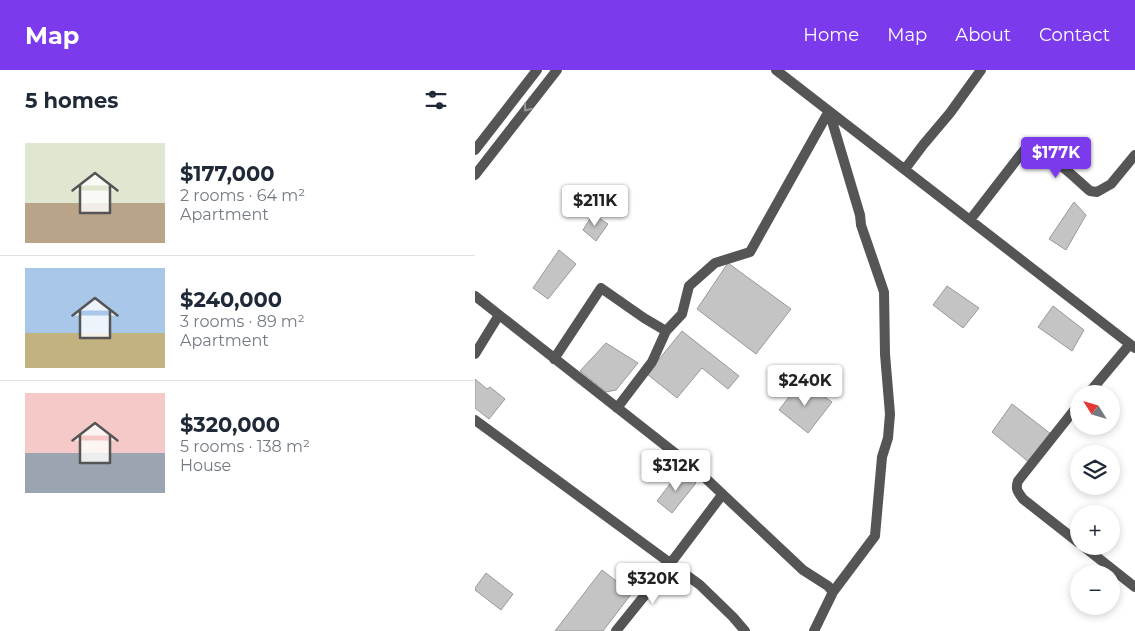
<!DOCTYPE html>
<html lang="en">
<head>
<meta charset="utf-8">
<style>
  body { margin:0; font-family:Montserrat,sans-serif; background:#f6f6f7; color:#1f2937; height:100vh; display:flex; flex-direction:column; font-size:19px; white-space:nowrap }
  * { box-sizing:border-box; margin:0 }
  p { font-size:16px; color:#747a83 }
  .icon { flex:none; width:28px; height:28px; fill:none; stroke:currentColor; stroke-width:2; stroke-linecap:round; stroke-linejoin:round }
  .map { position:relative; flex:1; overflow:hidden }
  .panel { display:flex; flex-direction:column; background:#fff; width:475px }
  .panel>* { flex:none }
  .needle { width:32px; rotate:307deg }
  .controls { position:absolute; left:595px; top:315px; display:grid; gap:10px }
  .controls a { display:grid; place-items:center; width:50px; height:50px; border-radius:50%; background:#fff; box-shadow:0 2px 8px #0003; font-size:25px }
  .price { position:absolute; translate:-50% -42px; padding:0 11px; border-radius:5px; background:#fff; color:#222; font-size:16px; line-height:32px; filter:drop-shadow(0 1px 2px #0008) }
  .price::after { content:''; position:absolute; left:50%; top:30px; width:15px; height:11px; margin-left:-8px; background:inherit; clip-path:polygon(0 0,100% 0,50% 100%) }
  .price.current { background:#7c3aed; color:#fff }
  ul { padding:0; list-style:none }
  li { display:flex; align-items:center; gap:15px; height:125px; padding:0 25px }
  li+li { border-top:1px solid #e0e1e3 }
  li span { display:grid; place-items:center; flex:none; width:140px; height:100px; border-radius:0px; color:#555 }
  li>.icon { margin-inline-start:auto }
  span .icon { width:60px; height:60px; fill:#fffc; stroke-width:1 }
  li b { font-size:21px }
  h2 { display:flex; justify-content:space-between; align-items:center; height:60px; padding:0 25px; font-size:21px }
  header { display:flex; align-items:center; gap:30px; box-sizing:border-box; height:70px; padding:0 25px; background:#7c3aed; color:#fff }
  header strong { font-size:24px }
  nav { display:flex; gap:28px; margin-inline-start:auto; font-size:18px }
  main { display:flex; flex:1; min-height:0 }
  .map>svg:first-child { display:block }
  .building { fill:#c4c4c4; stroke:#999 }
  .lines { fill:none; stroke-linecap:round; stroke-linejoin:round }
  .minor { stroke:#555; stroke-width:10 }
  .oneway { stroke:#999 }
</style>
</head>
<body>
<header>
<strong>Map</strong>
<nav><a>Home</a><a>Map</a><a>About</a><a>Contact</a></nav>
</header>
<main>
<section class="panel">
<h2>5 homes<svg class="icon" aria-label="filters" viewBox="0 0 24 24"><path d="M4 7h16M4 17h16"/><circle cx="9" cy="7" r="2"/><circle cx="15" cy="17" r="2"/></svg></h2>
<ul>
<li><span style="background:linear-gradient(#dfe7d0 60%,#b9a48a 0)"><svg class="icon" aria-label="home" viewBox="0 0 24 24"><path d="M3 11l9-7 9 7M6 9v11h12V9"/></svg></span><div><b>$177,000</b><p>2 rooms · 64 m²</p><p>Apartment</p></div></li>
<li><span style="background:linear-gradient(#a9c7e8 65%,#c2b280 0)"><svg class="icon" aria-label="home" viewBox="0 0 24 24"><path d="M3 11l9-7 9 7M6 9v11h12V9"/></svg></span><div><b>$240,000</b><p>3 rooms · 89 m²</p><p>Apartment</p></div></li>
<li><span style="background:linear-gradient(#f6c9c9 60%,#9aa5b1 0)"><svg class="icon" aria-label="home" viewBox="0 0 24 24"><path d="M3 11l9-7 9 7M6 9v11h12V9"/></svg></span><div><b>$320,000</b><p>5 rooms · 138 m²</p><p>House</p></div></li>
</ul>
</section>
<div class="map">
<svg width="660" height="561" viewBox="0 0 660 561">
  <rect width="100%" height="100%" fill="#fff"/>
  <path class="building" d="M599,132L611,145L591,180L574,169Z
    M118,144L133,154L121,171L108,160Z
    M84,180L101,194L73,229L58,218Z
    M253,193L316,239L281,284L222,239Z
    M472,216L504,238L488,258L458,235Z
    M578,236L609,260L597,281L563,257Z
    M207,261L264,306L253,319L227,298L202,328L172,304Z
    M131,273L163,293L141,320L131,322L105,301Z
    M0,309L12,319L15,317L30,329L14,349L0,338Z
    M326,311L357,332L333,363L304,340Z
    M537,334L576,364L555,393L517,362Z
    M205,401L221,413L197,443L182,431Z
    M127,500L157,523L128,561H80Z
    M11,503L38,524L26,540L0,520V518Z"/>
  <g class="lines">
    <path class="minor" d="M301,0L660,278
      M354,41L385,145L386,155L409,222L410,284L415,344L413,368L407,387L400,466L358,522
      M0,80L62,0
      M430,99L448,75L475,43L506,0
      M0,105L82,0
      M495,150L550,79C568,75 602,110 615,121L622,122L636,114L660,85
      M0,226L224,402L328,500L353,516L358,522L339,561
      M0,284L24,245
      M79,289L126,218L169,248L191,261
      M613,324L655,274
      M604,334L543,411C540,419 543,422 548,429L604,473
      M142,338L177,292L191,261L207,244L214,216L240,193L275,182L354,41
      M0,350L225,515L258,547L270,561
      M608,476L660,517
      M141,561L195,494L247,425"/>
  </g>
  <defs><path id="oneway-chevron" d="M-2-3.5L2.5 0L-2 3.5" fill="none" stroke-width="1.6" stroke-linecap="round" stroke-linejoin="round" transform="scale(1.25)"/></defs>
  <use class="oneway" href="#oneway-chevron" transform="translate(52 38) rotate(128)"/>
</svg>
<div class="controls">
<a><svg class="needle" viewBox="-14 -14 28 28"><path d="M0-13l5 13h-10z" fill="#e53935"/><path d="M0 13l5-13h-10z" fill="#747a83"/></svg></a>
<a><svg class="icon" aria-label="layers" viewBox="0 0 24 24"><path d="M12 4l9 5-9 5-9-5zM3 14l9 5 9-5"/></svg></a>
<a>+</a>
<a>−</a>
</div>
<b class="price current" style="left:581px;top:109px">$177K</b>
<b class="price" style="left:120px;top:157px">$211K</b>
<b class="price" style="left:330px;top:337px">$240K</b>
<b class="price" style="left:201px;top:422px">$312K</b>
<b class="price" style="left:178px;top:535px">$320K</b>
</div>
</main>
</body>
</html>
